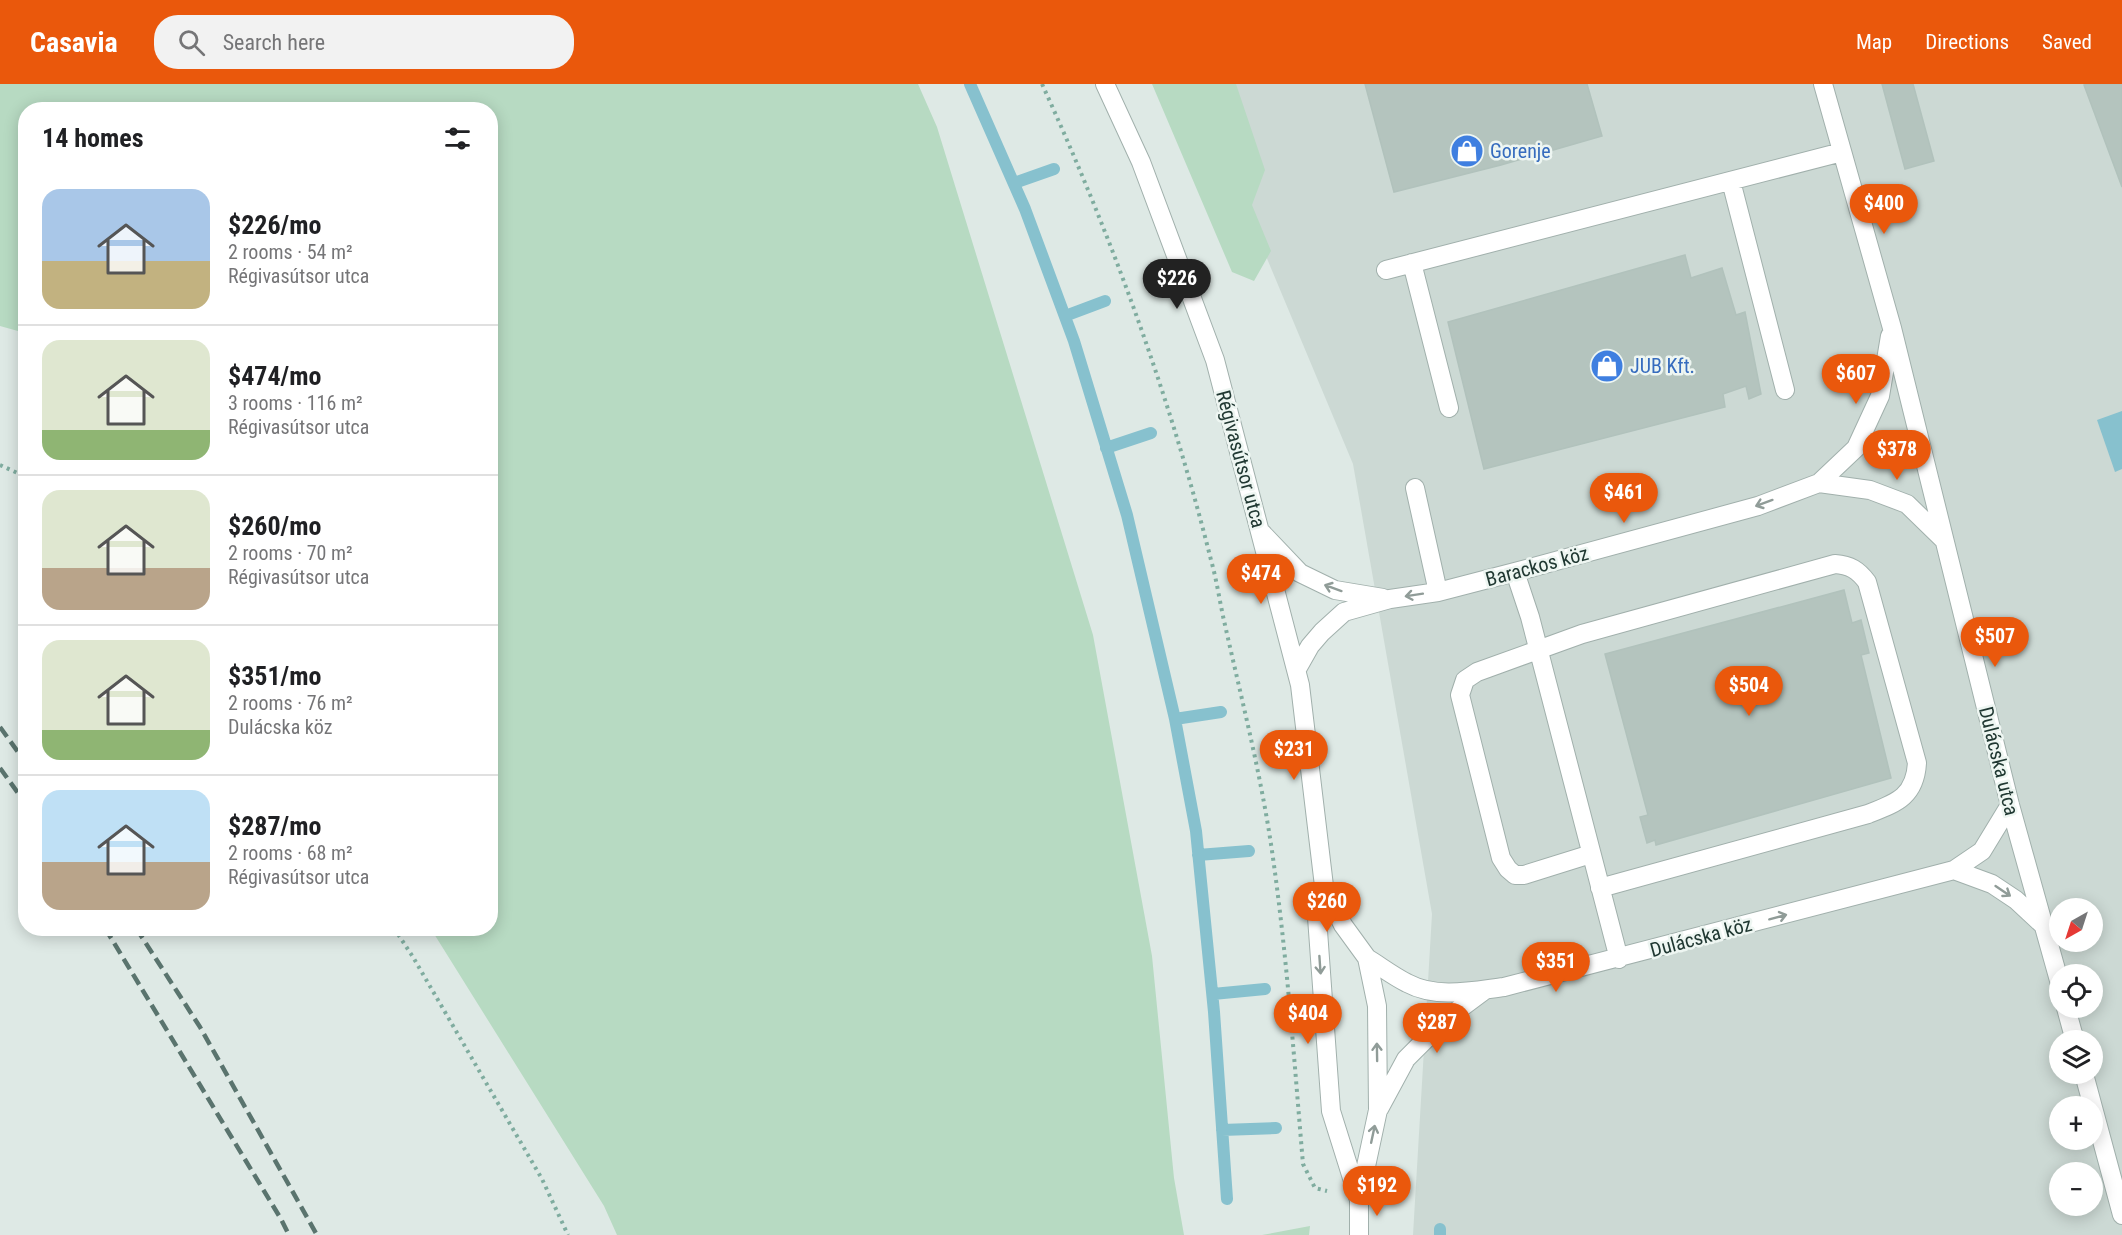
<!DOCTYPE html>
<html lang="en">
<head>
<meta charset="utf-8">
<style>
  body { margin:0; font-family:"Roboto Condensed",sans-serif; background:#f2f2f2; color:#202124; height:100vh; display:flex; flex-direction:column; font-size:22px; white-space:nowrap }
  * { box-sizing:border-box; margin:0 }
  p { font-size:20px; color:#757577 }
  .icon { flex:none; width:33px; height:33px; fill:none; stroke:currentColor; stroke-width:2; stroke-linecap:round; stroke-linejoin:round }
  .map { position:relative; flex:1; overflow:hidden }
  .sheet { position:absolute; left:18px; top:18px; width:480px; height:834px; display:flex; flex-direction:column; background:#fff; border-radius:24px; box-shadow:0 3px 15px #0003 }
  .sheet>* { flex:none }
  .needle { width:39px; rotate:219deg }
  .fabs { position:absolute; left:2049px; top:814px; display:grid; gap:12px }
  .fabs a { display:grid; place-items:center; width:54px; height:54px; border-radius:50%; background:#fff; box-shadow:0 3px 15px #0003; font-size:30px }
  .price { position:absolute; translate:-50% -51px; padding:0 14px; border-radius:21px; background:#ea580c; color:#fff; font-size:20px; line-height:39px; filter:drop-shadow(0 2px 3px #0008) }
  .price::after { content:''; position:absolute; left:50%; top:36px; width:18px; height:14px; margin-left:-9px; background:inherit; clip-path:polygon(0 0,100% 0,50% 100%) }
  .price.current { background:#222; color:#fff }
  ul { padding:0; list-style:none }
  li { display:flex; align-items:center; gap:18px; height:150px; padding:0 24px }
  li+li { border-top:2px solid #e0e0e0 }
  li span { display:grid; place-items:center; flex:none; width:168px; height:120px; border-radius:18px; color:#555 }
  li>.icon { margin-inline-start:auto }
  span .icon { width:72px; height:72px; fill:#fffc; stroke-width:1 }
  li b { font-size:26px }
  h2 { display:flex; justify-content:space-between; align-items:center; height:72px; padding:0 24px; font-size:26px }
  header { display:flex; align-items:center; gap:36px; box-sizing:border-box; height:84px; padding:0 30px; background:#ea580c; color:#fff }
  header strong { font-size:28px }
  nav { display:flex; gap:33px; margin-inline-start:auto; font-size:21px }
  .search { width:420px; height:54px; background:#f2f2f2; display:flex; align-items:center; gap:15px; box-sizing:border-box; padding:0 21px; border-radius:24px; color:#757577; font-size:22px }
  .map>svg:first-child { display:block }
  .built { fill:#ccd9d4; fill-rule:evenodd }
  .green { fill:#b7dac2 }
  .water { fill:#87c1ce }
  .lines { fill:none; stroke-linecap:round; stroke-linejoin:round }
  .stream { stroke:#87c1ce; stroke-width:12 }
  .building { fill:#b4c4be; stroke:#b1c2bc; stroke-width:1.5 }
  .minor-casing { stroke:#a1b0ac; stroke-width:20 }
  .path { stroke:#7fac9f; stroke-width:4; stroke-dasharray:3 4.5; stroke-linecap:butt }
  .minor { stroke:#fff; stroke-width:18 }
  .rail { stroke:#5a746e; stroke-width:4.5; stroke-dasharray:12 6; stroke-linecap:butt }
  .oneway { stroke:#909c98 }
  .labels { text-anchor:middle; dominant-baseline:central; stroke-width:5; stroke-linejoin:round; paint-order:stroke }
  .shop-label { font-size:20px; fill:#366cbe; stroke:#eef6f2; text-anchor:start }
  .street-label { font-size:20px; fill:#203832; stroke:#eef6f2 }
</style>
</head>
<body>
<header>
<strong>Casavia</strong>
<div class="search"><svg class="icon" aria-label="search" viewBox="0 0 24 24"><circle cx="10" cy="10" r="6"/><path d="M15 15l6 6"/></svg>Search here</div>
<nav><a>Map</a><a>Directions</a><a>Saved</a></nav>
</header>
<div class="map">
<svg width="2122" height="1151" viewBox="0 0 2122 1151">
  <rect width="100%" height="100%" fill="#dee9e5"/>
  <path class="built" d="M1194,0H2122V1151H1413L1432,830L1353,380ZM2060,825H2092V858H2060ZM2060,891H2092V924H2060ZM2060,957H2092V990H2060ZM2060,1023H2092V1056H2060ZM2060,1089H2092V1122H2060Z"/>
  <path class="green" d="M0,0H918L937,43L1093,551L1152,872L1174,1094L1184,1151H617L604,1122L431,845L490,844V26H26L25,249L0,242Z
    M1152,0H1236L1265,86L1252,121L1271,167L1254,197L1232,188Z
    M1310,1142L1309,1151H1262Z"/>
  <path class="water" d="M2122,327V385L2115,388L2097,336Z"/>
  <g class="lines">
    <path class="stream" d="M970,0L1025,125L1074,257L1127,431L1175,635L1196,747L1214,928L1227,1115
      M1014,99L1054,85
      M1065,232L1105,217
      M1106,364L1151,349
      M1175,635L1221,628
      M1198,771L1249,767
      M1213,910L1265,905
      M1222,1046L1276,1044
      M1440,1151V1145"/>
  </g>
  <path class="building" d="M1365,0H1587L1602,52L1501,81L1394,108Z
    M1882,0H1913L1934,77L1905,85Z
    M2087,0H2122V103L2084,1Z
    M1685,171L1691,194L1722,184L1736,231L1745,228L1761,310L1749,315L1746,302L1723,310L1725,323L1484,385L1448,238Z
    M1844,506L1852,539L1861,536L1869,569L1861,571L1891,694L1656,761L1655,756L1647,759L1640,733L1648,731L1605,570Z"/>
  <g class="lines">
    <g class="minor-casing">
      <path id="minor" d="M1105,0L1141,78L1215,276L1300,601L1324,802L1343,841L1367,874L1377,922L1378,1026L1359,1115V1151
        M1823,0L1892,244L2010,721L2060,900
        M1731,97L1785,306
        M1412,179L1449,324
        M1386,186L1842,68
        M1819,399L1870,406L1907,420L1944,456
        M1415,404L1438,508
        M1262,449L1300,489L1335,506L1383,514
        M1515,488L1530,533L1619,875
        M1297,585L1310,562L1322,548L1344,528L1390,515L1438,508L1515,488L1758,422L1819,399L1856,364L1880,312L1890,252
        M1591,770L1524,791H1515L1508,785L1501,774L1460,611L1465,596L1477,588L1582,550L1835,480C1850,481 1858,486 1867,498L1917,679C1915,713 1896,719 1868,730L1600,804
        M1954,786L1992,800L2016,816L2043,841
        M1324,802L1317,833L1331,1027L1358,1113
        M1367,874C1380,882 1393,892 1407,899C1437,915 1472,907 1504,903L1954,786L1982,767L2010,721
        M2066,924L2075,957
        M2084,990L2122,1131
        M1379,1025L1406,975L1446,935L1485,906"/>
    </g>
    <path class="path" d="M1042,0C1112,153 1170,313 1211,476C1217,497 1220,520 1225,541C1242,617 1261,691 1272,767C1287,871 1294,975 1303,1080L1315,1104L1327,1107
      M0,381L26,393
      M394,844L413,873L542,1095L568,1151"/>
    <use href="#minor" class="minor"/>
    <path class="rail" d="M0,643L26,679
      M0,684L26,720
      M105,844L281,1135L289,1151
      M136,844L200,943L317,1151"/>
  </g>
  <defs><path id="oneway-shaft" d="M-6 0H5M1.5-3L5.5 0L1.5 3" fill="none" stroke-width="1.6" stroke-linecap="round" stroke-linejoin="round" transform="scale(1.5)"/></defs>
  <g class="oneway">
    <use href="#oneway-shaft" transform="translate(1764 419) rotate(160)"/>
    <use href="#oneway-shaft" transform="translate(1333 504) rotate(-160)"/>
    <use href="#oneway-shaft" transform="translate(1414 511) rotate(171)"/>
    <use href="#oneway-shaft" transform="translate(2003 807) rotate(34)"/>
    <use href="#oneway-shaft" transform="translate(1778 833) rotate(-15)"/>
    <use href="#oneway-shaft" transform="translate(1320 881) rotate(86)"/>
    <use href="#oneway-shaft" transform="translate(1377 968) rotate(-91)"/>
    <use href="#oneway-shaft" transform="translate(1373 1050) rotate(-78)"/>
  </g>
  <defs>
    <g id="shop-disc" transform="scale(1.725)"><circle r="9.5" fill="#3f7fe0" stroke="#eef6f2"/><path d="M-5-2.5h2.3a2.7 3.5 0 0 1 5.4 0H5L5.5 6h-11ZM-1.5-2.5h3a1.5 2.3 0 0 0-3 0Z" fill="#fff"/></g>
  </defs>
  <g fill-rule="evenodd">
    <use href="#shop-disc" x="1467" y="67"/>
    <use href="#shop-disc" x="1607" y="282"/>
  </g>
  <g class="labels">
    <g class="shop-label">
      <text x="1490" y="67">Gorenje</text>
      <text x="1630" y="282">JUB Kft.</text>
    </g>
    <g class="street-label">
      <text transform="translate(1241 375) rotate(75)">Régivasútsor utca</text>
      <text transform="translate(1537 482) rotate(-15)">Barackos köz</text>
      <text transform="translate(1999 677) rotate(76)">Dulácska utca</text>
      <text transform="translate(1701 853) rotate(-15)">Dulácska köz</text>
    </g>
  </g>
</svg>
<div class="fabs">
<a><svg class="needle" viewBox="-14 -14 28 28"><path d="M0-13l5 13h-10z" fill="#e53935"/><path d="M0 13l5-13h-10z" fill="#757577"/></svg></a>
<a><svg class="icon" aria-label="locate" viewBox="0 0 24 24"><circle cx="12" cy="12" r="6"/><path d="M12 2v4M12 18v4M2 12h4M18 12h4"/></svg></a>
<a><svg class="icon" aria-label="layers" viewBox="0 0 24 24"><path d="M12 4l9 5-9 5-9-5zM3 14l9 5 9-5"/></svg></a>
<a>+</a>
<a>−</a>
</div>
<b class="price" style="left:1884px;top:151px">$400</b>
<b class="price current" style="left:1177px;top:226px">$226</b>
<b class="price" style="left:1856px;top:321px">$607</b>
<b class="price" style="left:1897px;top:397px">$378</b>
<b class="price" style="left:1624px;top:440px">$461</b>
<b class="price" style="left:1261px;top:521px">$474</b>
<b class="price" style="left:1995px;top:584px">$507</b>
<b class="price" style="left:1749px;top:633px">$504</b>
<b class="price" style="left:1294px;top:697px">$231</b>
<b class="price" style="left:1327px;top:849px">$260</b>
<b class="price" style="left:1556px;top:909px">$351</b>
<b class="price" style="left:1308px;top:961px">$404</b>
<b class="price" style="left:1437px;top:970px">$287</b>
<b class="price" style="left:1377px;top:1133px">$192</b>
<section class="sheet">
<h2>14 homes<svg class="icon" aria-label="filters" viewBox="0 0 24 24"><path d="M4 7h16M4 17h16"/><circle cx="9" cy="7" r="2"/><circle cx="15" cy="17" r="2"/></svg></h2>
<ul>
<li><span style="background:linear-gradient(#a9c7e8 60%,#c2b280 0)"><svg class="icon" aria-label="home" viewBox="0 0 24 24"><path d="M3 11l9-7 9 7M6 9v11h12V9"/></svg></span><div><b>$226/mo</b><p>2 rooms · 54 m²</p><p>Régivasútsor utca</p></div></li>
<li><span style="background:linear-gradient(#dfe7d0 75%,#8fb573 0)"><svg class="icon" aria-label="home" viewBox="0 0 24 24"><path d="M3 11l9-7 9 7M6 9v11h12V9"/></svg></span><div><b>$474/mo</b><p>3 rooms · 116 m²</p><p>Régivasútsor utca</p></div></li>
<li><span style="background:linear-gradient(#dfe7d0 65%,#b9a48a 0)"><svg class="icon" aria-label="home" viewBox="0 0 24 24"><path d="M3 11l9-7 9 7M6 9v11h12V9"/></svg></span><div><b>$260/mo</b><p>2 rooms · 70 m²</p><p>Régivasútsor utca</p></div></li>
<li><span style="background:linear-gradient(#dfe7d0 75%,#8fb573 0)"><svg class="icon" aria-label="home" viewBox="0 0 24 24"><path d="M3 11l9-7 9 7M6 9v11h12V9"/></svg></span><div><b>$351/mo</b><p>2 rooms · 76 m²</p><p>Dulácska köz</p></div></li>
<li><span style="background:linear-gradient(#bfe0f5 60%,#b9a48a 0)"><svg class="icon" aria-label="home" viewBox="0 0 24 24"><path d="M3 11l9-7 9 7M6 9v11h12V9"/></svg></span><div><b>$287/mo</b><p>2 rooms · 68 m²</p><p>Régivasútsor utca</p></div></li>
</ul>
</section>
</div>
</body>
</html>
